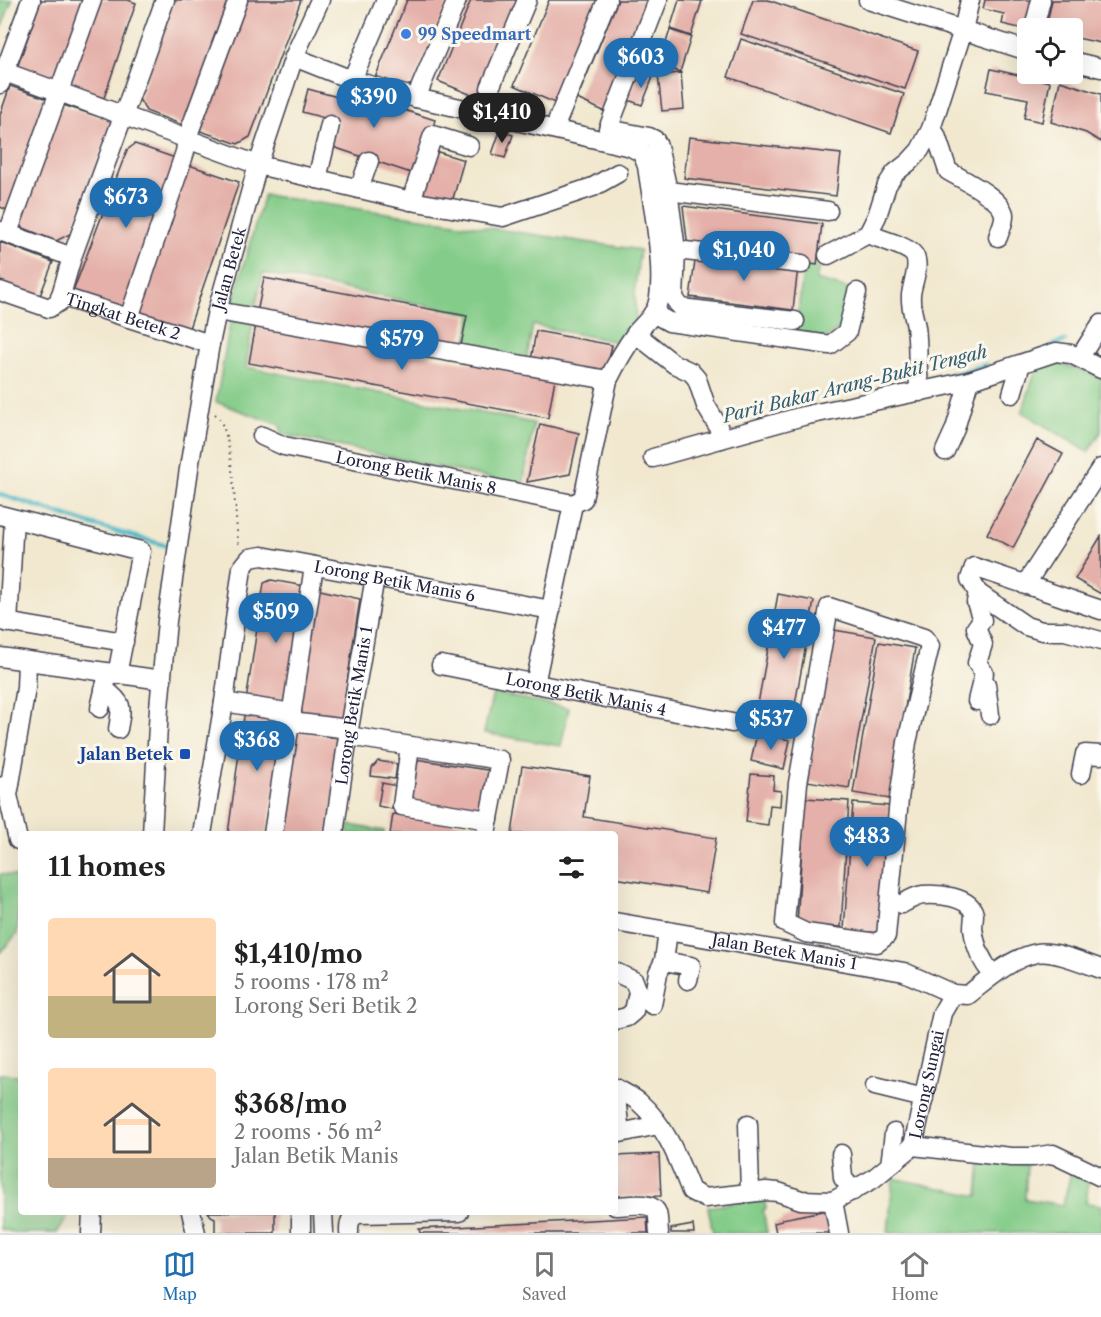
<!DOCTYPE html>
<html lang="en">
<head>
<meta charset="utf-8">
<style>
  body { margin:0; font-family:"Libre Caslon Text",serif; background:#f2f2f2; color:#222; height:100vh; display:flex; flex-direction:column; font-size:22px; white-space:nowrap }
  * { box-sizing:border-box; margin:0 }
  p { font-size:20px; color:#767676 }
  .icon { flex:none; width:33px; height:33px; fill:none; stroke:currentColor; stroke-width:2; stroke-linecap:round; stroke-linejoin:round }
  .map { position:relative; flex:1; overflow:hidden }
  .details { position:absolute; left:18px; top:831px; width:600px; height:384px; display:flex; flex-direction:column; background:#fff; border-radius:6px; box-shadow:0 6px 24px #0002 }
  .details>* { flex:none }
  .fabs { position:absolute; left:1017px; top:18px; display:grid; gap:12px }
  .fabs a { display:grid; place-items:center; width:66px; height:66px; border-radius:6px; background:#fff; box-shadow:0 6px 24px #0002; font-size:30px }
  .price { position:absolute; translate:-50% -51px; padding:0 14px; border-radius:21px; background:#1f6fb2; color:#fff; font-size:20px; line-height:39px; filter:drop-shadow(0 2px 3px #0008) }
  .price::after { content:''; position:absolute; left:50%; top:36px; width:18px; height:14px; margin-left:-9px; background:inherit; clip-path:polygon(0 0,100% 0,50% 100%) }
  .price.active { background:#222; color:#fff }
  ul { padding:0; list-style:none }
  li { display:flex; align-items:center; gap:18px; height:150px; padding:0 30px }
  li span { display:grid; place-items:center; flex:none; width:168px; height:120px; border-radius:6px; color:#555 }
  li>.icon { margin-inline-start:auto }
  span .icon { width:72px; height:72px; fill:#fffc; stroke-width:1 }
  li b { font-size:26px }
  h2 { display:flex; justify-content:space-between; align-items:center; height:72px; padding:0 30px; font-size:26px }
  .dock { display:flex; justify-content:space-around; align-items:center; height:84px; border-top:2px solid #e0e0e0; background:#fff; font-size:16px; color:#767676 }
  .dock a { display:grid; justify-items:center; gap:3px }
  .dock .active { color:#1f6fb2 }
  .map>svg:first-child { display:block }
  .green { fill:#84cc89; stroke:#537762; stroke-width:1.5 }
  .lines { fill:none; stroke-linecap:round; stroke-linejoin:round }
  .stream { stroke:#4bb8c6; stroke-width:4.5 }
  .building { fill:#e4b0a9 }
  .minor-casing { stroke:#414051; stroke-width:21 }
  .path { stroke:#414051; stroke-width:2; stroke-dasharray:1.5 4.5; stroke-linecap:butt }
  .minor { stroke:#fff; stroke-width:18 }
  .shop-dot { fill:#3f7fe0; stroke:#fbf7ec; stroke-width:2 }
  .transit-dot { fill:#1a4fb4; stroke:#fbf7ec; stroke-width:2 }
  .labels { text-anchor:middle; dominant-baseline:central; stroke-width:6; stroke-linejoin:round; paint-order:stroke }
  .shop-label { font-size:16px; font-weight:bold; fill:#366cbe; stroke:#fbf7ec; text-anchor:start }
  .street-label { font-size:16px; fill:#22223b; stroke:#fbf7ec }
  .transit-label { font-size:16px; font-weight:bold; fill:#164399; stroke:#fbf7ec; text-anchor:end }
  .water-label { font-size:18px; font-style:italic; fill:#325e73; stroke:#fbf7ec }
</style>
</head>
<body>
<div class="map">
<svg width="1101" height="1233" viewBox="0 0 1101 1233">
  <rect width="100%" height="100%" fill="#fbf7ec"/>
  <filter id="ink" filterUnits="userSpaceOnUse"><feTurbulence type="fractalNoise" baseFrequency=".0167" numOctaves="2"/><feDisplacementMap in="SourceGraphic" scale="12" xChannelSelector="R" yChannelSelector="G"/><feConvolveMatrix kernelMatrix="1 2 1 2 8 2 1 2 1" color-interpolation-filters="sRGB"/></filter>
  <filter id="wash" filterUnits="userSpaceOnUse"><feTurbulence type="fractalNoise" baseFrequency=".008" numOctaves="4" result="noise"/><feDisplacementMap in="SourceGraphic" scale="24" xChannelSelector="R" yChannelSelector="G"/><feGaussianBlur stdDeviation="1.35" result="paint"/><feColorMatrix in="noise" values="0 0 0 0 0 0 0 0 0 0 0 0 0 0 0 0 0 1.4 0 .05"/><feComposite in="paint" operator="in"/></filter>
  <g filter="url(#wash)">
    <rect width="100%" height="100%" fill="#f1e8cf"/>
    <path class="green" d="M0,0H12L0,32Z
      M264,195L640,250L635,287L636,330L626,344L533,325L526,362L466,352L471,314L263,273L254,313L231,308Z
      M804,265L819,267L816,280L852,290L841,328L826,338L795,333Z
      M231,318L253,322L246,367L534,423L523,485L282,434L280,425L216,402Z
      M1049,360L1101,377V432L1088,452L1022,412L1037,366Z
      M493,693L569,708L561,746L484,733Z
      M349,825L384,831V834H348Z
      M0,874L21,877L17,934L0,953Z
      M0,1074L21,1075V1212H70L57,1233H17L0,1229Z
      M981,1159L1027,1165L1025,1199L1063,1205L1072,1169L1089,1179L1086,1203L1101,1205V1233H888L893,1178L978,1196Z
      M764,1198L766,1209L763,1210L767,1233H713L708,1207Z"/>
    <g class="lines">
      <path class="stream" d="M1053,345L1065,341
        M923,382L987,365
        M0,494L93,525L168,546"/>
    </g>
    <g id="blocks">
      <path class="building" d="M41,0H87L58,83L17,68Z
        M97,0H128L136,3L104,98L68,86Z
        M174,0H232L188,127L146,111L139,99Z
        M242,0H301L250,137L238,144L195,129Z
        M407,0H449L413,84L406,86L375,78Z
        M471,0H519L479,98L438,81Z
        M549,0H597L555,103L514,85Z
        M618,0H653L608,113L577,99Z
        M679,0L702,1L691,36L670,29Z
        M753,0H768L918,51L905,89L741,34Z
        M985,0H1036L1028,30L1002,24L1004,14L983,9Z
        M1052,0H1089L1101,2V43L1072,37V28H1046Z
        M670,30L691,37L680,72L659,65Z
        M741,39L904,94L891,133L728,77Z
        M991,69L1050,82L1042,122L1024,118L1028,99L986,91Z
        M639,72L653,77L642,105L628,100Z
        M681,73L684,109L662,111L658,75Z
        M1060,81L1101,94V142L1086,133L1051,122Z
        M10,86L51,100L12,212L0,207V115Z
        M308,89L345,99L348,92L435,120L417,175L330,146L339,122L302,112Z
        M60,104L112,121L72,233L56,241L16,225Z
        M500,131L513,135L505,158L492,154Z
        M689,137L841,154L836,196L684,178Z
        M135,144L178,159L128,311L72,294L127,150Z
        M435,151L464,160L452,202L423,194Z
        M186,164L239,182L187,334L134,316Z
        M683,206L822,224L817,265L688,248Z
        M0,242L53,262L38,301L0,287Z
        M696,254L798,267L793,310L690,297Z
        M264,278L467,316L460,350L257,313Z
        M256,324L555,379L548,418L249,363Z
        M536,331L612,345L606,375L531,361Z
        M1101,339V357L1093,352Z
        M540,424L579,433L570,474L527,482Z
        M1037,440L1063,454L1013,548L987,534Z
        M1101,536V594L1075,579Z
        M271,580L305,586L288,709L246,701L264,583Z
        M316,589L360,599L341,722L297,715Z
        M778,594L814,601L791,726L755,720Z
        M834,630L876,637L849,788L807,781Z
        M879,642L915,648L890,799L853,793Z
        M245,709L287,715L267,834H228Z
        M295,731L344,739L328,834H279Z
        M757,733L790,740L784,769L751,761Z
        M415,759L493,771L486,814L408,802Z
        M378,761L397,764L395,779L371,776L372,768Z
        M522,766L590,776L584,817L716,838L707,893L615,878V834H512Z
        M751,774L774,776L773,790L781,791L780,806L770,805L768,825L746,822Z
        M382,783L397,786L392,809L378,806Z
        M805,798L849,801L841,927L797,925Z
        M853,803L890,806L881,933L844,930Z
        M393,814L481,826L480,834H390Z
        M659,1154L661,1196L615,1197V1156Z
        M828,1210L832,1233H776L774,1223L782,1221V1219Z
        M208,1212H275V1233H215V1218L211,1216Z
        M647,1217L648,1233H420L419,1229Z
        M693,1225L694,1233H671V1229Z"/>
    </g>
  </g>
  <g filter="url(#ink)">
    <use href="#blocks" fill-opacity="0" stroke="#414051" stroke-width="1.5"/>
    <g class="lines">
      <g class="minor-casing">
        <g id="minor">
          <path d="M658,0L608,129L649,137L655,140L658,146L668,191L676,250L674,298L681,308L795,321"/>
          <path d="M868,0L1028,51"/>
          <path d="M1034,28L1041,0"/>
          <path d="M294,57L352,80L416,98L631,147L642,153L647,166C651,198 670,286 654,312C649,320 642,326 636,333C625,348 616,364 608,380L583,499L573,504"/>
          <path d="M1072,61L1101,68"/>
          <path d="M5,72L258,165L411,201L503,217L593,187L618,173"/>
          <path d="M352,80L386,0"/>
          <path d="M0,84L31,0"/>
          <path d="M416,98L457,0"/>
          <path d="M519,109L497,103L490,97V88L527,0"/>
          <path d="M558,119L607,0"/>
          <path d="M931,129L936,135L948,171C962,179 1001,198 1004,214C1005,221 1000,230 998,237"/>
          <path d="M317,179L330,125"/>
          <path d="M359,189L369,161"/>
          <path d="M668,191L828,211"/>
          <path d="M411,201L433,135L469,146"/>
          <path d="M0,231L72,257"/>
          <path d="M8,233L92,0"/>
          <path d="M868,234C879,239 908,246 914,255C921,266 912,283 911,295C910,307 914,316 916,327C919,349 916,370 920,392"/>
          <path d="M676,250L802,264"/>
          <path d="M828,255L868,234L877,216L887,185L895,173L909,162L920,150L931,129L963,30L970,0"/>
          <path d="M0,291L49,308L59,302L72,257L165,0"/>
          <path id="s1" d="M60,296L210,344"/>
          <path d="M217,311L608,380"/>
          <path d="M653,313L669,322L830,345L847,332L857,292"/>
          <path d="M129,318L185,152L187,138L238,0"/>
          <path d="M636,334L674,364L691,372L697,379L706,406L718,426L721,439"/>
          <path d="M1080,357L1101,324"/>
          <path d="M1012,394L1021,364"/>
          <path id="s2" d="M262,436L284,446L573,504"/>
          <path d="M945,451L955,429L969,381"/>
          <path d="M653,458L803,416L969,381L1056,352L1071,354L1101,369"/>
          <path d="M0,515L141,551L117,675"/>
          <path d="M1025,585L1101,468"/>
          <path d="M829,607L924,638L930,646L907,742L899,799L886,936L877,943L806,933L785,923L798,783Z"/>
          <path d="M1101,610L974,567L970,579L978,593L1026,626L1042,631H1065L1101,641"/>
          <path d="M0,621L124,642"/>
          <path d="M8,623L14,519"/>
          <path d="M0,657L162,680"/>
          <path id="s3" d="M441,665L732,723"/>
          <path d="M535,684L573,504"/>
          <path d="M986,684L990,715"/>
          <path d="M104,689C124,703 122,707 118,729"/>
          <path d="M977,701L984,673L977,663L983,644L976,628L982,620L976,602L978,593"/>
          <path d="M224,702L292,713"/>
          <path d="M100,708L107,678"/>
          <path d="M291,722L349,729"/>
          <path d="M348,736L500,760L486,834"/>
          <path d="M410,746L402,806L489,820"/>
          <path d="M1081,774L1085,754L1101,755"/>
          <path d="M10,784L8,795L18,840"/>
          <path d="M0,787L10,784L26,688L27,661"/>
          <path id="s4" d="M152,834L159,708L167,621L190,462L210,344L217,311L258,165L294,57L320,0"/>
          <path id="s5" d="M202,834L224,702L242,568L250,558L262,556L551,610"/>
          <path d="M273,834L314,566"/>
          <path id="s6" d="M334,834L349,729L375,577"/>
          <path d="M902,904C909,900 915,896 923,895C938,894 970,896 974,914C974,918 973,924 973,928C975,947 981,961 993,975"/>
          <path id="s7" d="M615,922L904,972L953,994"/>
          <path d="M664,961L691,966L688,980"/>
          <path d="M615,972L634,981L638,992L634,1011L627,1017L615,1020"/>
          <path d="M652,1005L658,973L664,961L668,931"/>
          <path d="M875,1086L924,1098"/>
          <path id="s8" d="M615,1088C623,1092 633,1097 639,1102C667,1127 678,1159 691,1191L705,1198L766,1191L778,1192L801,1200L833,1201L873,1179L913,1146L942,1013L953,994L968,995C988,979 1011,958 1037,953C1054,950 1084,963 1101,969"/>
          <path d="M615,1088L620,1133L658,1125"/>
          <path d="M748,1124L750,1192"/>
          <path d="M913,1146L1011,1157H1034L1053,1154L1101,1177"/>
          <path d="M841,1154L843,1178L853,1191"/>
          <path d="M890,1165L894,1133"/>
          <path d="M833,1201L839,1233"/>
          <path d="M615,1206C626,1206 652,1200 657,1213C659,1219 658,1227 659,1233"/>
          <path d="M191,1212L196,1233"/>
          <path d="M301,1212V1233"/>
          <path d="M323,1212L324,1233"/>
          <path d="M91,1233L92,1212"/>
          <path d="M349,1233C349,1224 349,1219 357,1214L459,1212"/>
        </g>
      </g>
      <path class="path" d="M215,414C235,430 234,519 239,548"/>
      <use href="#minor" class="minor"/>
    </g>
  </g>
  <circle class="shop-dot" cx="406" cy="34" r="6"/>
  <rect class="transit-dot" x="179" y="748" width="12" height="12" rx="3"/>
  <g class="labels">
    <g class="shop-label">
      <text x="418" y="34">99 Speedmart</text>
    </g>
    <g class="street-label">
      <text stroke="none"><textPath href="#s4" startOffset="572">Jalan Betek</textPath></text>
      <text stroke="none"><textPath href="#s1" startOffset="66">Tingkat Betek 2</textPath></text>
      <text stroke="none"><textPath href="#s2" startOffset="159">Lorong Betik Manis 8</textPath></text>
      <text stroke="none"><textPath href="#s5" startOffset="429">Lorong Betik Manis 6</textPath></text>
      <text stroke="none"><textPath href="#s3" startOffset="148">Lorong Betik Manis 4</textPath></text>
      <text stroke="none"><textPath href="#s6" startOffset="130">Lorong Betik Manis 1</textPath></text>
      <text stroke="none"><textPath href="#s7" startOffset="172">Jalan Betek Manis 1</textPath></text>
      <text stroke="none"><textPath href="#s8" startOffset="438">Lorong Sungai</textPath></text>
    </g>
    <g class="transit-label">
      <text x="173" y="754">Jalan Betek</text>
    </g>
    <g class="water-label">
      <text transform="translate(855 384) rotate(-14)">Parit Bakar Arang-Bukit Tengah</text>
    </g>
  </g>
</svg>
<div class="fabs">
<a><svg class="icon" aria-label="locate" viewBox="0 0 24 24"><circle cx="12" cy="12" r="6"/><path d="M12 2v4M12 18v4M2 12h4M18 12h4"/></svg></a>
</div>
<b class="price" style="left:641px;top:89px">$603</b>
<b class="price" style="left:374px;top:129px">$390</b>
<b class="price active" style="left:502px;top:144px">$1,410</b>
<b class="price" style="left:126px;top:229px">$673</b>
<b class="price" style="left:744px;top:282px">$1,040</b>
<b class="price" style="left:402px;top:371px">$579</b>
<b class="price" style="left:276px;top:644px">$509</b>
<b class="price" style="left:784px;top:660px">$477</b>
<b class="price" style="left:771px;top:751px">$537</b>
<b class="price" style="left:257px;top:772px">$368</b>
<b class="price" style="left:867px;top:868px">$483</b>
<section class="details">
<h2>11 homes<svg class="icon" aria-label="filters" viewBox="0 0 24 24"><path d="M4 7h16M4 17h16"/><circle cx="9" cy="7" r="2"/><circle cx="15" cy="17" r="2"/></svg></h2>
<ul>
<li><span style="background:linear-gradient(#ffd9b3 65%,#c2b280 0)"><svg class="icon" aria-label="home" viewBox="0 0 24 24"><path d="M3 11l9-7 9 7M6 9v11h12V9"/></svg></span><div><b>$1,410/mo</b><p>5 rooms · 178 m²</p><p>Lorong Seri Betik 2</p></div></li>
<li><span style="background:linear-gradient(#ffd9b3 75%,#b9a48a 0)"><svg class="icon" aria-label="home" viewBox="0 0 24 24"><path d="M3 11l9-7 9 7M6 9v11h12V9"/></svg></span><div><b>$368/mo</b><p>2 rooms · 56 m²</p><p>Jalan Betik Manis</p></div></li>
</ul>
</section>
</div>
<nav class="dock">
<a class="active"><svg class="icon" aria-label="map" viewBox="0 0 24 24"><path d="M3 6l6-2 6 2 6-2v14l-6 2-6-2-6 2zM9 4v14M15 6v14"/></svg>Map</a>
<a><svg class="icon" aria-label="saved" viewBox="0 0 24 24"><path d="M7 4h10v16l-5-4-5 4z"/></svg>Saved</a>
<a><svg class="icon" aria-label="home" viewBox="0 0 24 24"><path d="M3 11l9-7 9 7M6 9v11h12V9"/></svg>Home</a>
</nav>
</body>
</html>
